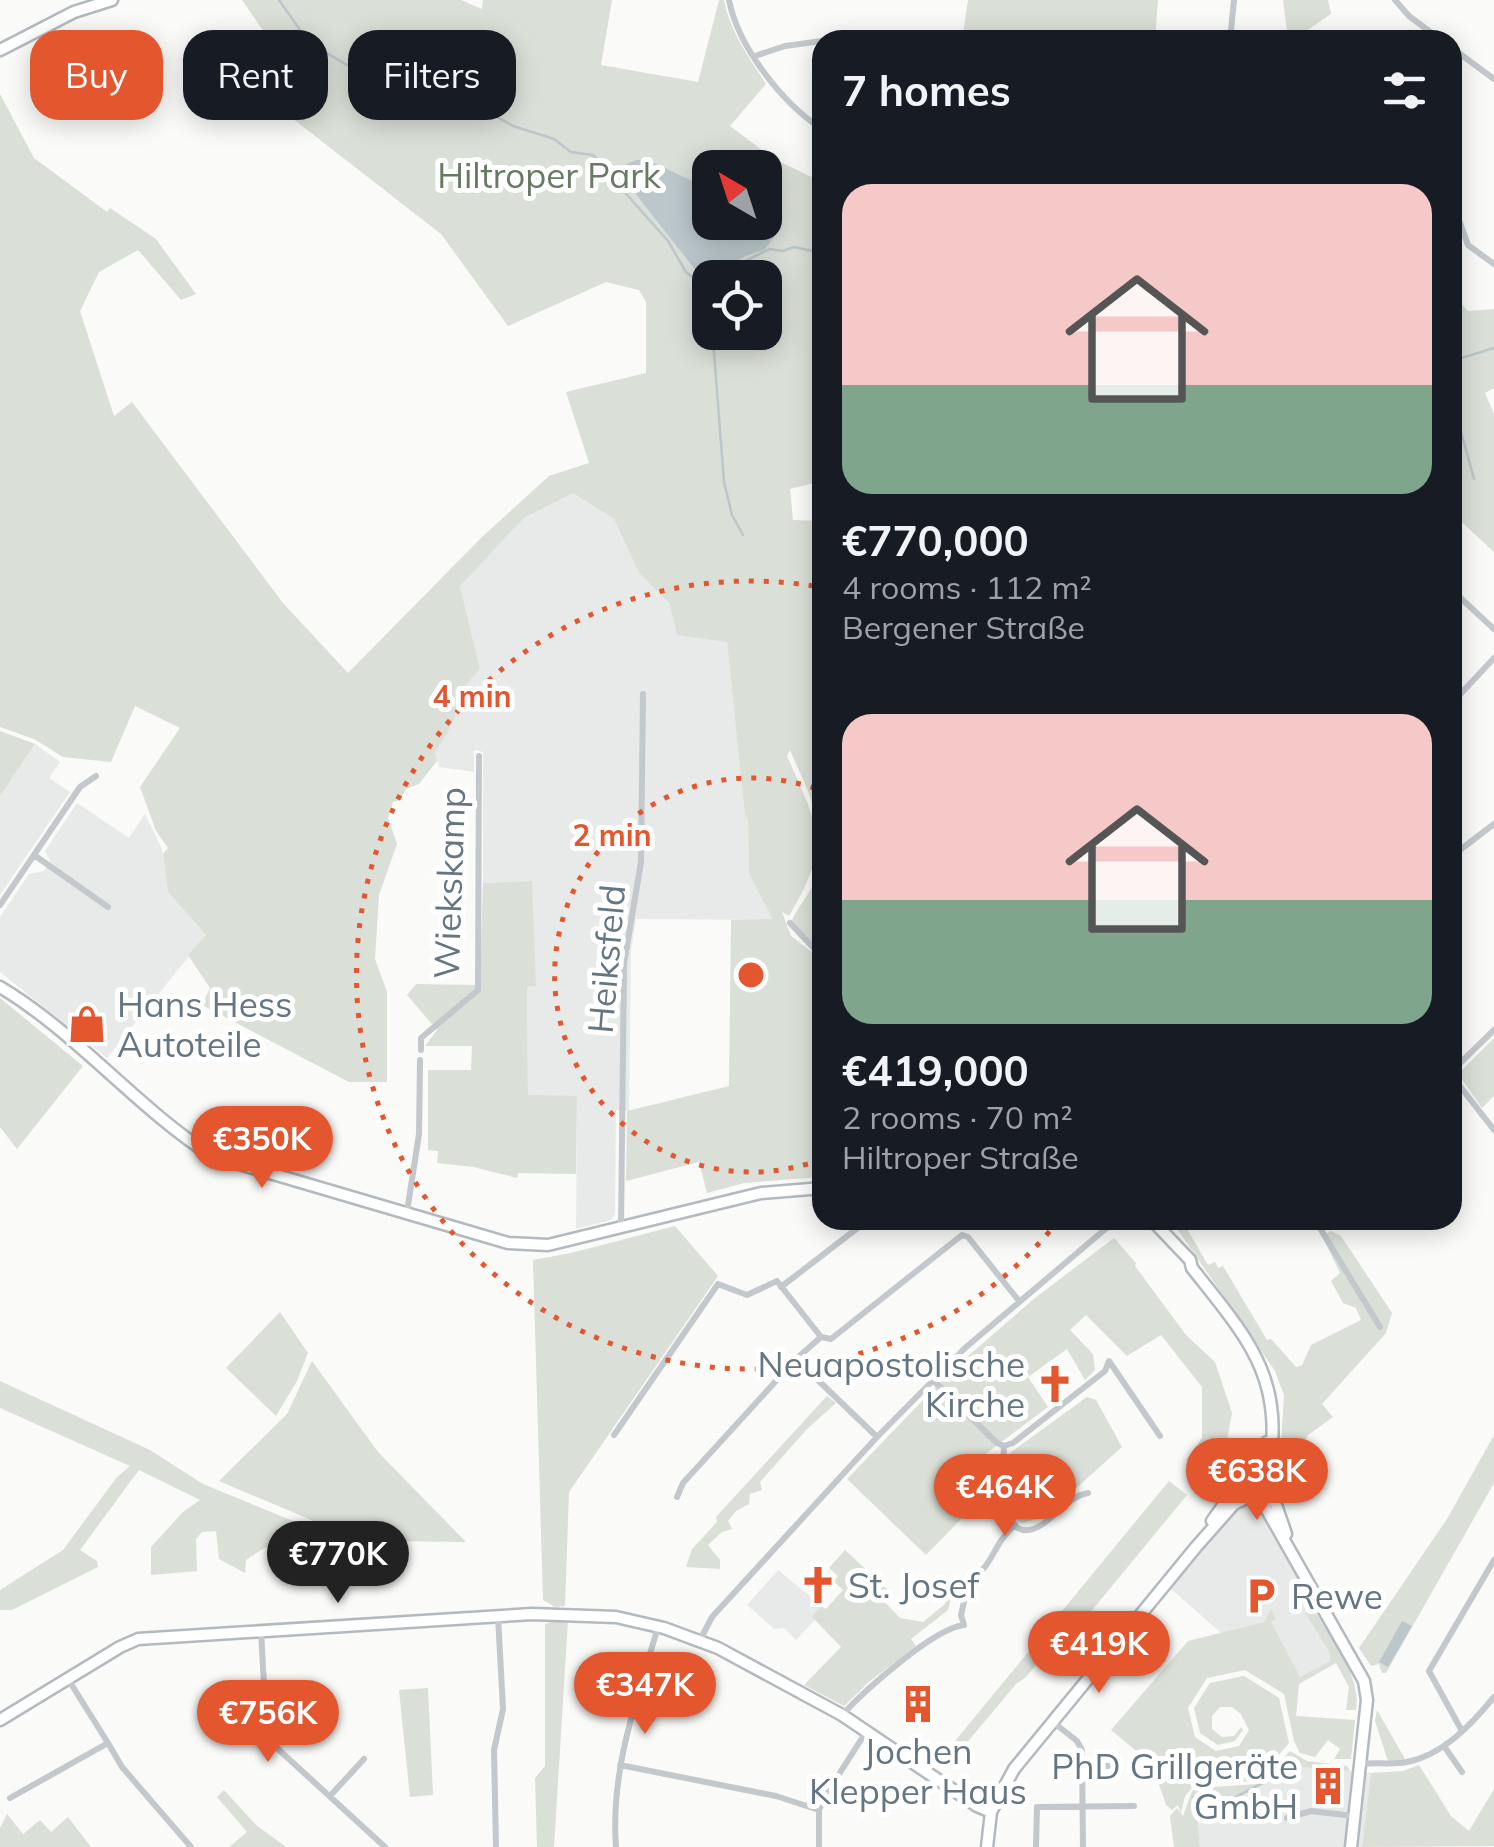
<!DOCTYPE html>
<html lang="en">
<head>
<meta charset="utf-8">
<style>
  body { margin:0; font-family:Mulish,sans-serif; background:#242831; color:#f1f3f6; height:100vh; display:flex; flex-direction:column; font-size:38px; white-space:nowrap }
  * { box-sizing:border-box; margin:0 }
  p { font-size:32px; color:#9ea1a6 }
  .icon { flex:none; width:55px; height:55px; fill:none; stroke:currentColor; stroke-width:2; stroke-linecap:round; stroke-linejoin:round }
  .map { position:relative; flex:1; overflow:hidden }
  .details { position:absolute; left:812px; top:30px; width:650px; height:1200px; display:flex; flex-direction:column; background:#171b24; border-radius:30px; box-shadow:0 5px 25px #0003 }
  .details>* { flex:none }
  .top-card { position:absolute; left:30px; top:30px; width:632px; height:90px; display:flex; gap:20px }
  .needle { width:65px; rotate:321deg }
  .fabs { position:absolute; left:692px; top:150px; display:grid; gap:20px }
  .fabs a { display:grid; place-items:center; width:90px; height:90px; border-radius:20px; background:#171b24; box-shadow:0 5px 25px #0003; font-size:50px }
  .price { position:absolute; translate:-50% -85px; padding:0 22px; border-radius:35px; background:#e4572e; color:#fff; font-size:32px; line-height:65px; filter:drop-shadow(0 2px 5px #0008) }
  .price::after { content:''; position:absolute; left:50%; top:60px; width:30px; height:22px; margin-left:-15px; background:inherit; clip-path:polygon(0 0,100% 0,50% 100%) }
  .price.current { background:#222; color:#fff }
  ul { padding:0; list-style:none }
  li { display:grid; align-content:center; gap:20px; height:530px; padding:0 30px }
  li span { display:grid; place-items:center; height:310px; border-radius:30px; color:#555 }
  li>.icon { margin-inline-start:auto }
  span .icon { width:180px; height:180px; fill:#fffc; stroke-width:1 }
  li b { font-size:42px }
  h2 { display:flex; justify-content:space-between; align-items:center; height:120px; padding:0 30px; font-size:42px }
  .chip { padding:0 35px; border-radius:30px; background:#171b24; box-shadow:0 5px 25px #0003; font-size:35px; line-height:90px }
  .chip.current { background:#e4572e; color:#fff }
  .map>svg:first-child { display:block }
  .built { fill:#e8e9e9 }
  .green { fill:#dadfd7; fill-rule:evenodd }
  .water { fill:#bbc7cb }
  .lines { fill:none; stroke-linecap:round; stroke-linejoin:round }
  .stream { stroke:#bbc7cb; stroke-width:2.5 }
  .secondary-casing { stroke:#b3babf; stroke-width:15 }
  .street { stroke:#c3c8cc; stroke-width:6 }
  .secondary { stroke:#fff; stroke-width:10 }
  .ring { fill:none; stroke:#e4572e; stroke-width:5; stroke-dasharray:5 10 }
  .labels { text-anchor:middle; dominant-baseline:central; stroke-width:10; stroke-linejoin:round; paint-order:stroke }
  .park-label { font-size:35px; fill:#687a64; stroke:#fff }
  .street-label { font-size:35px; fill:#657683; stroke:#fff }
  .poi-label { font-size:35px; fill:#657683; stroke:#fff; text-anchor:start }
  .centre { fill:#e4572e; stroke:#fff; stroke-width:5 }
  .ring-label { font-size:30px; text-anchor:middle; font-weight:bold; fill:#e4572e; stroke:#fff; stroke-width:10; stroke-linejoin:round; paint-order:stroke }
</style>
</head>
<body>
<div class="map">
<svg width="1494" height="1847" viewBox="0 0 1494 1847">
  <rect width="100%" height="100%" fill="#fafaf8"/>
  <path class="built" d="M573,493L614,519L639,573L669,603L677,635L727,641L745,816L748,819L749,874L774,920L636,919L631,951L629,1111L616,1110L615,1214L611,1220L576,1229L577,1097L528,1096L527,987L535,986L531,881L483,883V752L474,750V772L439,767L435,752L451,726L462,699L460,692L480,669L460,586L524,518Z
    M35,744L60,762L49,778L70,792L0,895V796Z
    M77,803L129,838L145,814L162,849L168,892L206,935L107,1058L0,972V917L29,874L44,871L50,861L45,851Z
    M1243,1503L1261,1505L1341,1651L1340,1656L1300,1677L1264,1622L1221,1633L1169,1587L1232,1509Z
    M778,1570L821,1605L812,1617L815,1620L796,1640L784,1628L774,1629L747,1605Z
    M1299,1767L1371,1773L1362,1847H1200L1194,1799L1230,1802Z"/>
  <path class="green" d="M242,0H461L482,9L483,0H612L601,65L698,82L719,0H724C730,32 749,57 766,84L730,126L774,159L822,182V481L790,489L793,520L822,521V936L816,947L791,922C798,907 809,895 815,880C834,837 807,790 790,750L787,756C819,829 832,844 789,916L782,912L791,936L817,956L814,962L822,967V1059L817,1064L822,1069V1177L744,1183L707,1193L699,1162L626,1181L627,1111L729,1086L731,920L773,919L749,874L748,820L745,816L727,642L677,635L669,603L639,573L614,519L573,493L524,518L460,586L480,669L460,692C461,712 447,735 435,752L437,761L419,784L406,789L400,800L393,802L388,818L397,844L379,895L375,959L387,992V1082H349L202,1005L210,988L188,955L206,935L168,892L163,854L168,848L156,831L140,787L180,728L135,706L111,762L63,757L34,739L0,727V94L34,158L107,212L110,208L156,239L196,294L181,300L138,250L99,272L80,311L114,416L132,402L283,603L348,673L482,537L549,476L589,463L566,392L646,373V302L639,290L606,282L508,326L441,234L234,73L278,40L262,29ZM710,168H765V222H710ZM710,278H765V332H710Z
    M968,0H1158L1155,40H962Z
    M1283,0H1328L1331,14L1293,40H1288Z
    M1452,293L1468,311L1494,309V388L1485,393L1494,414V552L1453,514Z
    M0,731L35,744L0,796Z
    M532,881L536,986L527,987L528,1095L577,1096L576,1174L518,1173L517,1178L473,1167L437,1163L438,1151L428,1150V1070H471L472,1046H425L437,1030L407,995L416,984L480,985L483,883Z
    M0,998L83,1066L17,1149L0,1127Z
    M1494,1038V1096L1482,1108L1458,1074Z
    M1171,1220H1182L1208,1265L1215,1262L1218,1268L1223,1266L1267,1340L1271,1339L1296,1367L1302,1365L1311,1345L1361,1320L1356,1308L1343,1303L1331,1281L1340,1273L1322,1236L1331,1231L1341,1236L1392,1313L1386,1333L1322,1404L1333,1417L1307,1436L1298,1464L1300,1445L1281,1444L1284,1395L1275,1371Z
    M675,1226L718,1276L569,1492L565,1606L555,1607L543,1600L533,1260L571,1253Z
    M1114,1238L1136,1263L1135,1266L1186,1335L1215,1362L1232,1413L1227,1440L1221,1438L1217,1444L1223,1451L1204,1477L1186,1460L1202,1438V1387L1161,1335L1127,1356L1086,1315L1070,1330L1093,1354L1095,1370L1085,1380L1067,1349L1028,1377L1048,1407L979,1459L996,1483L926,1555L847,1479L951,1371L1035,1298Z
    M280,1312L308,1353L297,1381L276,1416L226,1368Z
    M312,1361L378,1452L466,1542L385,1541L349,1536L219,1481L287,1414Z
    M0,1381L150,1450L203,1484L351,1545L392,1555L387,1569L330,1563L307,1549L304,1559L308,1581L285,1582L283,1560L275,1541L246,1560L245,1573L219,1559L216,1531L202,1532L196,1539L197,1571L151,1575V1547L183,1512L200,1500L139,1470L80,1550L97,1561L98,1567L12,1610H0V1590L63,1550L117,1477L130,1466L0,1408Z
    M827,1396L836,1403L807,1429L760,1482L762,1490L750,1494L749,1504L736,1511L728,1521L732,1529L722,1532L708,1545L720,1560V1569L686,1567L692,1549L717,1522L716,1517Z
    M1087,1397L1096,1400L1122,1447L1044,1517L1022,1523C1003,1509 1009,1483 1009,1462H1016L1018,1458L1010,1456L1011,1452Z
    M1494,1435V1483L1386,1673H1382L1379,1664L1371,1666L1359,1648L1447,1519Z
    M1169,1481L1187,1495L1056,1654L1046,1653L1026,1677L1016,1684L949,1764L941,1758Z
    M845,1550L887,1589L881,1598L900,1618L923,1622L945,1604L950,1585L954,1584L948,1610L911,1639L916,1646L870,1681L844,1706L804,1685L841,1647L812,1617L821,1605L826,1609L843,1590L834,1582L838,1576L829,1568Z
    M1271,1609L1276,1619L1271,1622L1300,1677L1330,1661V1653L1306,1614L1313,1609C1330,1638 1362,1676 1356,1710H1346L1349,1687L1336,1663L1299,1684L1296,1716L1355,1720L1351,1759H1334L1340,1749L1328,1740L1315,1757L1300,1753L1294,1741L1284,1694L1245,1670L1207,1678L1188,1708L1195,1737L1216,1751L1239,1746L1249,1730L1241,1714L1232,1707H1220L1212,1716V1729L1222,1737L1234,1736L1241,1727L1243,1730L1235,1741L1218,1745L1200,1733L1194,1708L1210,1683L1244,1676L1279,1698L1289,1743L1256,1781L1195,1784L1185,1796L1181,1813L1178,1805L1172,1810L1166,1805L1152,1764L1111,1730L1188,1641L1264,1622Z
    M556,1621H568L554,1847H537L535,1778L545,1766V1624Z
    M428,1688L433,1795L410,1797L399,1690Z
    M1377,1710L1405,1759L1388,1761L1375,1721Z
    M1290,1751L1307,1761L1347,1766L1350,1771L1299,1767L1230,1802L1195,1799L1200,1847H1174L1170,1816L1177,1808L1183,1816L1192,1791L1197,1788L1258,1784Z
    M1419,1765L1451,1816L1469,1831L1494,1789V1846L1362,1847L1371,1773L1403,1771Z
    M224,1790L256,1825L286,1847H229L247,1832L217,1797Z
    M7,1814L23,1834L40,1820L51,1832L68,1817L91,1847H0V1828Z"/>
  <path class="water" d="M636,160H647L710,189V222H765V218L781,228L765,249L744,257L708,277L700,276L635,193L620,179V167Z
    M1402,1621L1412,1626L1388,1667L1379,1662Z"/>
  <g class="lines">
    <path class="stream" d="M279,0L305,37L318,48L366,76L396,86L458,95L513,126L554,139L571,152L593,155L617,178L620,187L668,241L686,272L696,280L710,284
      M607,171L620,167
      M724,278C738,263 752,258 769,249L783,251L794,247L822,253
      M709,284L707,330L714,352L724,482L732,515L743,535
      M1452,361L1494,348
      M1452,399L1474,479
      M1194,1803L1193,1797L1230,1800L1289,1769L1299,1767"/>
    <g class="secondary-casing">
      <path id="secondary" d="M0,50L74,12L112,0
        M0,987C77,1033 136,1107 212,1156L508,1243L548,1245L761,1193L822,1188
        M1152,1220L1190,1260L1192,1268C1249,1340 1286,1378 1268,1476
        M1247 1489a14 14 0 1 1 28 0a14 14 0 1 1-28 0Z
        M1257,1475L1267,1442
        M1273,1496L1286,1534
        M1263,1503L1364,1681L1367,1700L1351,1847
        M1212,1521L1229,1497L1248,1483
        M0,1720L120,1647L138,1639L532,1614L616,1617L664,1628L718,1648L842,1715L977,1806L991,1812
        M987,1847L991,1812L1014,1769L1196,1547L1234,1504L1249,1497"/>
    </g>
    <path class="street" d="M729,0C738,47 783,104 822,129
      M1395,0L1409,16L1441,40
      M830,40H901
      M1230,40L1234,0
      M1452,48L1494,79
      M755,56L785,46L822,41
      M1452,201L1468,245L1494,264
      M1452,590L1494,629
      M1452,703L1494,658
      M34,855L108,907
      M1452,856L1494,824
      M0,905L80,787L96,776
      M790,923L822,957
      M421,1050V1038L478,990L479,756
      M1452,1071L1494,1030
      M1452,1076L1494,1130
      M407,1212L419,1134L420,1060
      M1315,1220L1380,1327
      M621,1227L624,964L641,862L643,694
      M781,1287L868,1220
      M796,1359L877,1437
      M933,1380L997,1443L1004,1446
      M614,1435L718,1284L747,1295L777,1281L821,1337
      M1004,1446L1013,1443L1105,1371L1109,1361L1160,1436
      M1004,1446C1003,1467 996,1554 1043,1524C1059,1513 1068,1497 1088,1493
      M677,1497L683,1483L796,1359L821,1337L831,1339L962,1235L968,1237L1019,1301
      M261,1631L267,1739L385,1847
      M700,1640L712,1617L877,1437L965,1348L1116,1220
      M842,1715C864,1691 934,1628 964,1625L961,1615L969,1580C994,1567 992,1544 1015,1525
      M1053,1722L1077,1741L1082,1750L1083,1847
      M1462,1731L1429,1671L1494,1560
      M108,1743L122,1767L191,1847
      M1444,1746L1462,1772
      M1360,1764C1376,1762 1391,1765 1407,1762C1443,1755 1472,1724 1494,1697
      M620,1765L776,1796L819,1810
      M1082,1766H1108
      M330,1796L364,1759
      M10,1798L108,1743L68,1679
      M1287,1818L1311,1811L1354,1816
      M496,1847L494,1750L503,1709L498,1616
      M616,1847C610,1771 637,1698 658,1627
      M819,1847V1810L825,1796L866,1732
      M1036,1847L1037,1807L1134,1806"/>
    <use href="#secondary" class="secondary"/>
  </g>
  <g class="ring">
    <path d="M822 1159A197 197 0 1 1 822 791"/>
    <path d="M1059 1220A394 394 0 1 1 819 587"/>
  </g>
  <defs>
    <g id="shop-bare" transform="scale(3)"><path d="M-5-2.5h2.3a2.7 3.5 0 0 1 5.4 0H5L5.5 6h-11ZM-1.5-2.5h3a1.5 2.3 0 0 0-3 0Z" fill="#e4572e" stroke="#fff" stroke-width="2.5" paint-order="stroke"/></g>
    <g id="church-bare" transform="scale(3)"><path d="M-1.2-6h2.4v3.5h3.3v2.4h-3.3V6h-2.4V-.1h-3.3v-2.4h3.3Z" fill="#e4572e" stroke="#fff" stroke-width="2.5" paint-order="stroke"/></g>
    <g id="parking-bare" transform="scale(3)"><path d="M-3.5-5.5H1a3.5 3.5 0 0 1 0 7H-1V5.5H-3.5ZM-1-3.4V-.6H.8a1.4 1.4 0 0 0 0-2.8Z" fill="#e4572e" stroke="#fff" stroke-width="2.5" paint-order="stroke"/></g>
    <g id="building-bare" transform="scale(3)"><path d="M-4-6H4V6H1V3H-1V6H-4ZM-2.5-4.3h1.7v1.8h-1.7ZM.8-4.3h1.7v1.8H.8ZM-2.5-1h1.7V.8h-1.7ZM.8-1h1.7V.8H.8Z" fill="#e4572e" stroke="#fff" stroke-width="2.5" paint-order="stroke"/></g>
  </defs>
  <g fill-rule="evenodd">
    <use href="#shop-bare" x="87" y="1024"/>
    <use href="#church-bare" x="1055" y="1384"/>
    <use href="#church-bare" x="818" y="1585"/>
    <use href="#parking-bare" x="1261" y="1596"/>
    <use href="#building-bare" x="918" y="1704"/>
    <use href="#building-bare" x="1328" y="1786"/>
  </g>
  <g class="labels">
    <g class="park-label">
      <text x="549" y="175">Hiltroper Park</text>
    </g>
    <g class="street-label">
      <text transform="translate(449 883) rotate(-88)">Wiekskamp</text>
      <text transform="translate(606 959) rotate(-85)">Heiksfeld</text>
    </g>
    <g class="poi-label">
      <text x="117" y="1004">Hans Hess<tspan x="117" dy="40">Autoteile</tspan></text>
      <text x="1025" y="1364" text-anchor="end">Neuapostolische<tspan x="1025" dy="40">Kirche</tspan></text>
      <text x="848" y="1585">St. Josef</text>
      <text x="1291" y="1596">Rewe</text>
      <text x="918" y="1751" text-anchor="middle">Jochen<tspan x="918" dy="40">Klepper Haus</tspan></text>
      <text x="1298" y="1766" text-anchor="end">PhD Grillgeräte<tspan x="1298" dy="40">GmbH</tspan></text>
    </g>
  </g>
  <circle cx="751" cy="975" r="15" class="centre"/>
  <g class="ring-label">
    <text x="472" y="707">4 min</text>
    <text x="612" y="846">2 min</text>
  </g>
</svg>
<div class="fabs">
<a><svg class="needle" viewBox="-14 -14 28 28"><path d="M0-13l5 13h-10z" fill="#e53935"/><path d="M0 13l5-13h-10z" fill="#9ea1a6"/></svg></a>
<a><svg class="icon" aria-label="locate" viewBox="0 0 24 24"><circle cx="12" cy="12" r="6"/><path d="M12 2v4M12 18v4M2 12h4M18 12h4"/></svg></a>
</div>
<b class="price" style="left:262px;top:1191px">€350K</b>
<b class="price" style="left:1257px;top:1523px">€638K</b>
<b class="price" style="left:1005px;top:1539px">€464K</b>
<b class="price current" style="left:338px;top:1606px">€770K</b>
<b class="price" style="left:1099px;top:1696px">€419K</b>
<b class="price" style="left:645px;top:1737px">€347K</b>
<b class="price" style="left:268px;top:1765px">€756K</b>
<div class="top-card">
<a class="chip current">Buy</a>
<a class="chip">Rent</a>
<a class="chip">Filters</a>
</div>
<section class="details">
<h2>7 homes<svg class="icon" aria-label="filters" viewBox="0 0 24 24"><path d="M4 7h16M4 17h16"/><circle cx="9" cy="7" r="2"/><circle cx="15" cy="17" r="2"/></svg></h2>
<ul>
<li><span style="background:linear-gradient(#f6c9c9 65%,#7fa58c 0)"><svg class="icon" aria-label="home" viewBox="0 0 24 24"><path d="M3 11l9-7 9 7M6 9v11h12V9"/></svg></span><div><b>€770,000</b><p>4 rooms · 112 m²</p><p>Bergener Straße</p></div></li>
<li><span style="background:linear-gradient(#f6c9c9 60%,#7fa58c 0)"><svg class="icon" aria-label="home" viewBox="0 0 24 24"><path d="M3 11l9-7 9 7M6 9v11h12V9"/></svg></span><div><b>€419,000</b><p>2 rooms · 70 m²</p><p>Hiltroper Straße</p></div></li>
</ul>
</section>
</div>
</body>
</html>
